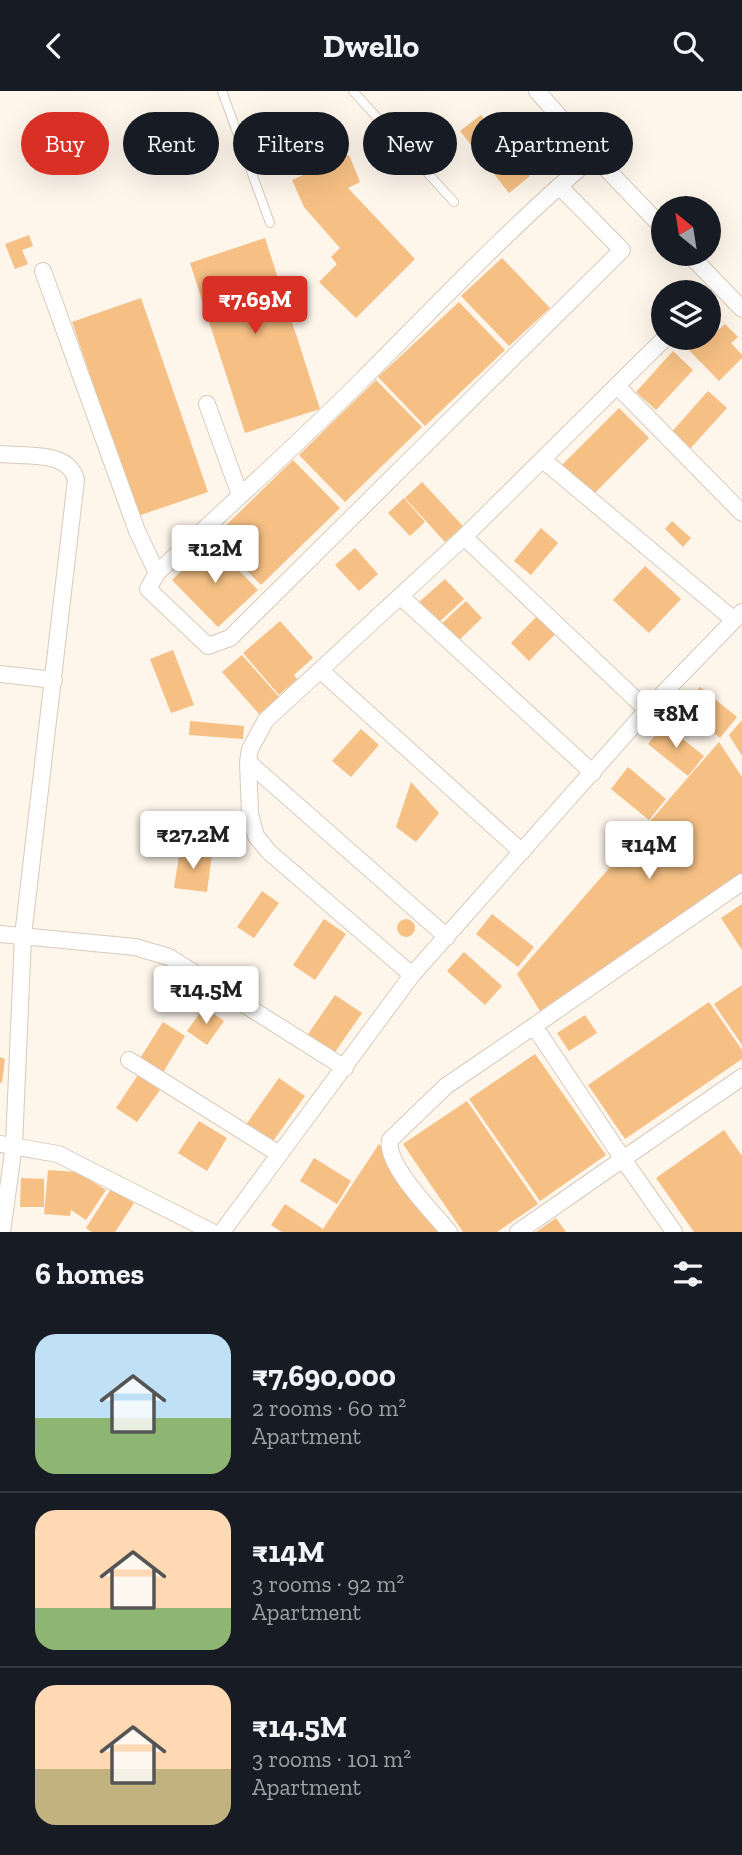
<!DOCTYPE html>
<html lang="en">
<head>
<meta charset="utf-8">
<style>
  body { margin:0; font-family:"Zilla Slab",serif; background:#20242c; color:#f1f3f6; height:100vh; display:flex; flex-direction:column; font-size:26px; white-space:nowrap }
  * { box-sizing:border-box; margin:0 }
  p { font-size:23px; color:#9ea1a6 }
  .icon { flex:none; width:38px; height:38px; fill:none; stroke:currentColor; stroke-width:2; stroke-linecap:round; stroke-linejoin:round }
  .map { position:relative; height:1141px; overflow:hidden }
  .panel { display:flex; flex-direction:column; background:#171b24; flex:1 }
  .panel>* { flex:none }
  .hud { position:absolute; left:21px; top:21px; width:700px; height:63px; display:flex; gap:14px }
  .needle { width:46px; rotate:330deg }
  .controls { position:absolute; left:651px; top:105px; display:grid; gap:14px }
  .controls a { display:grid; place-items:center; width:70px; height:70px; border-radius:50%; background:#171b24; box-shadow:0 7px 28px #0002; font-size:35px }
  .price { position:absolute; translate:-50% -60px; padding:0 16px; border-radius:7px; background:#fff; color:#222; font-size:23px; line-height:46px; filter:drop-shadow(0 2px 4px #0008) }
  .price::after { content:''; position:absolute; left:50%; top:42px; width:21px; height:16px; margin-left:-10px; background:inherit; clip-path:polygon(0 0,100% 0,50% 100%) }
  .price.selected { background:#d93025; color:#fff }
  ul { padding:0; list-style:none }
  li { display:flex; align-items:center; gap:21px; height:175px; padding:0 35px }
  li+li { border-top:2px solid #363941 }
  li span { display:grid; place-items:center; flex:none; width:196px; height:140px; border-radius:21px; color:#555 }
  li>.icon { margin-inline-start:auto }
  span .icon { width:84px; height:84px; fill:#fffc; stroke-width:1 }
  li b { font-size:30px }
  h2 { display:flex; justify-content:space-between; align-items:center; height:84px; padding:0 35px; font-size:30px }
  .pill { padding:0 24px; border-radius:32px; background:#171b24; box-shadow:0 7px 28px #0002; font-size:24px; line-height:63px }
  .pill.selected { background:#d93025; color:#fff }
  header { display:flex; justify-content:space-between; align-items:center; height:91px; padding:0 35px; background:#171b24; font-size:32px; font-weight:800 }
  .map>svg:first-child { display:block }
  .building { fill:#f6c084 }
  .lines { fill:none; stroke-linecap:round; stroke-linejoin:round }
  .service-casing { stroke:#d9cabb; stroke-width:10 }
  .minor-casing { stroke:#d9cabb; stroke-width:18 }
  .service { stroke:#fff; stroke-width:8 }
  .minor { stroke:#fff; stroke-width:16 }
</style>
</head>
<body>
<header><svg class="icon" aria-label="back" viewBox="0 0 24 24"><path d="M15 5l-7 7 7 7"/></svg>Dwello<svg class="icon" aria-label="search" viewBox="0 0 24 24"><circle cx="10" cy="10" r="6"/><path d="M15 15l6 6"/></svg></header>
<div class="map">
<svg width="742" height="1141" viewBox="0 0 742 1141">
  <rect width="100%" height="100%" fill="#fef5eb"/>
  <path class="building" d="M481,24L530,85L509,102L460,40Z
    M349,64L360,91L348,97L415,168L356,227L319,191L337,173L331,166L340,157L304,116L292,89Z
    M29,144L33,155L22,159L28,173L15,178L5,153Z
    M265,147L320,318L245,342L190,172Z
    M502,167L550,217L509,255L461,205Z
    M141,207L208,401L138,425L72,231Z
    M459,211L505,259L425,335L378,286Z
    M712,211L721,222L710,230L718,239L725,233L738,246L731,252L742,264V267L719,290L685,255L694,247H709V214Z
    M673,260L693,279L656,319L636,301Z
    M376,289L422,336L345,411L299,364Z
    M708,300L727,317L688,360L670,343Z
    M619,317L649,347L591,406L560,376Z
    M293,369L340,417L261,494L214,446Z
    M422,391L463,435L445,451L405,407Z
    M404,407L425,431L410,445L388,422Z
    M672,430L691,447L683,456L665,438Z
    M541,437L558,452L531,484L514,470Z
    M211,451L258,499L218,536L172,489Z
    M355,457L378,483L359,500L335,474Z
    M645,475L681,508L649,542L613,509Z
    M445,488L464,508L436,534L417,513Z
    M466,510L482,527L454,554L437,537Z
    M541,521L559,539L529,570L511,552Z
    M280,530L313,567L294,584L297,588L279,604L243,562Z
    M173,559L194,614L171,622L150,568Z
    M242,564L279,606L259,623L222,581Z
    M700,596L737,626L720,647L683,616Z
    M742,629V665L729,644Z
    M190,630L244,635L243,648L189,644Z
    M664,633L704,665L688,685L648,653Z
    M361,638L379,654L351,686L332,670Z
    M719,651L742,686V782L540,920L517,883Z
    M628,676L666,708L649,729L611,698Z
    M411,691L439,722L416,751L396,736Z
    M180,758L212,763L207,801L174,797Z
    M262,800L279,812L254,847L237,836Z
    M742,813V859L721,827Z
    M492,823L534,856L518,876L476,843Z
    M324,828L346,843L315,889L293,874Z
    M397 837a9 9 0 1 1 18 0a9 9 0 1 1-18 0Z
    M464,861L502,895L485,914L447,880Z
    M166,890L181,902L173,911L158,898Z
    M742,894V954L714,913Z
    M335,904L362,922L333,964L306,946Z
    M709,911L742,959V968L625,1048L588,994Z
    M204,916L224,930L207,954L187,940Z
    M585,924L597,942L569,960L557,942Z
    M163,931L185,945L162,983L139,969Z
    M535,963L606,1064L540,1110L469,1008Z
    M0,966L5,968L2,992L0,991Z
    M138,984L160,999L137,1031L116,1017Z
    M279,987L305,1005L271,1053L245,1035Z
    M467,1010L538,1113L497,1141H463L403,1053Z
    M199,1030L227,1047L207,1080L178,1062Z
    M724,1039L742,1065V1141H694L656,1087Z
    M379,1053L444,1141H282L271,1134L285,1113L323,1138Z
    M314,1067L351,1090L337,1113L300,1090Z
    M48,1079L77,1081L106,1099L86,1129L71,1119L70,1125L44,1123Z
    M21,1087L44,1088V1116H20Z
    M111,1098L134,1112L115,1141H92L86,1137Z
    M556,1127L566,1141H536Z"/>
  <g class="lines">
    <g class="service-casing">
      <path id="service" d="M222,0L270,132
        M353,0L454,111"/>
    </g>
    <g class="minor-casing">
      <path id="minor" d="M537,0L594,65L663,137
        M559,95L622,159L230,547L208,555L148,498L157,482C225,418 295,356 361,290C437,214 511,135 594,65
        M689,163L742,218
        M43,180L137,440L157,482
        M617,295L742,422
        M207,313L240,404
        M0,363C26,366 69,359 76,389L23,845L14,1054L2,1141
        M543,369L734,529
        M464,446L647,619
        M400,505L593,682
        M320,579L522,761
        M0,583L54,589
        M248,671L447,846
        M0,843L135,856L169,866L345,977
        M412,884L269,761L256,745L250,723L248,671L250,658L266,629L464,446L665,247
        M129,969L279,1063
        M0,1053L58,1063L212,1141
        M222,1141L412,884L647,619L742,521
        M449,1141C433,1121 385,1074 390,1049L446,995L534,935
        M518,1141L623,1068L534,935L742,791
        M674,1141L623,1068L742,986"/>
    </g>
    <use href="#service" class="service"/>
    <use href="#minor" class="minor"/>
  </g>
</svg>
<div class="controls">
<a><svg class="needle" viewBox="-14 -14 28 28"><path d="M0-13l5 13h-10z" fill="#e53935"/><path d="M0 13l5-13h-10z" fill="#9ea1a6"/></svg></a>
<a><svg class="icon" aria-label="layers" viewBox="0 0 24 24"><path d="M12 4l9 5-9 5-9-5zM3 14l9 5 9-5"/></svg></a>
</div>
<b class="price selected" style="left:255px;top:245px">₹7.69M</b>
<b class="price" style="left:215px;top:494px">₹12M</b>
<b class="price" style="left:676px;top:659px">₹8M</b>
<b class="price" style="left:193px;top:780px">₹27.2M</b>
<b class="price" style="left:649px;top:790px">₹14M</b>
<b class="price" style="left:206px;top:935px">₹14.5M</b>
<div class="hud">
<a class="pill selected">Buy</a>
<a class="pill">Rent</a>
<a class="pill">Filters</a>
<a class="pill">New</a>
<a class="pill">Apartment</a>
</div>
</div>
<section class="panel">
<h2>6 homes<svg class="icon" aria-label="filters" viewBox="0 0 24 24"><path d="M4 7h16M4 17h16"/><circle cx="9" cy="7" r="2"/><circle cx="15" cy="17" r="2"/></svg></h2>
<ul>
<li><span style="background:linear-gradient(#bfe0f5 60%,#8fb573 0)"><svg class="icon" aria-label="home" viewBox="0 0 24 24"><path d="M3 11l9-7 9 7M6 9v11h12V9"/></svg></span><div><b>₹7,690,000</b><p>2 rooms · 60 m²</p><p>Apartment</p></div></li>
<li><span style="background:linear-gradient(#ffd9b3 70%,#8fb573 0)"><svg class="icon" aria-label="home" viewBox="0 0 24 24"><path d="M3 11l9-7 9 7M6 9v11h12V9"/></svg></span><div><b>₹14M</b><p>3 rooms · 92 m²</p><p>Apartment</p></div></li>
<li><span style="background:linear-gradient(#ffd9b3 60%,#c2b280 0)"><svg class="icon" aria-label="home" viewBox="0 0 24 24"><path d="M3 11l9-7 9 7M6 9v11h12V9"/></svg></span><div><b>₹14.5M</b><p>3 rooms · 101 m²</p><p>Apartment</p></div></li>
</ul>
</section>
</body>
</html>
